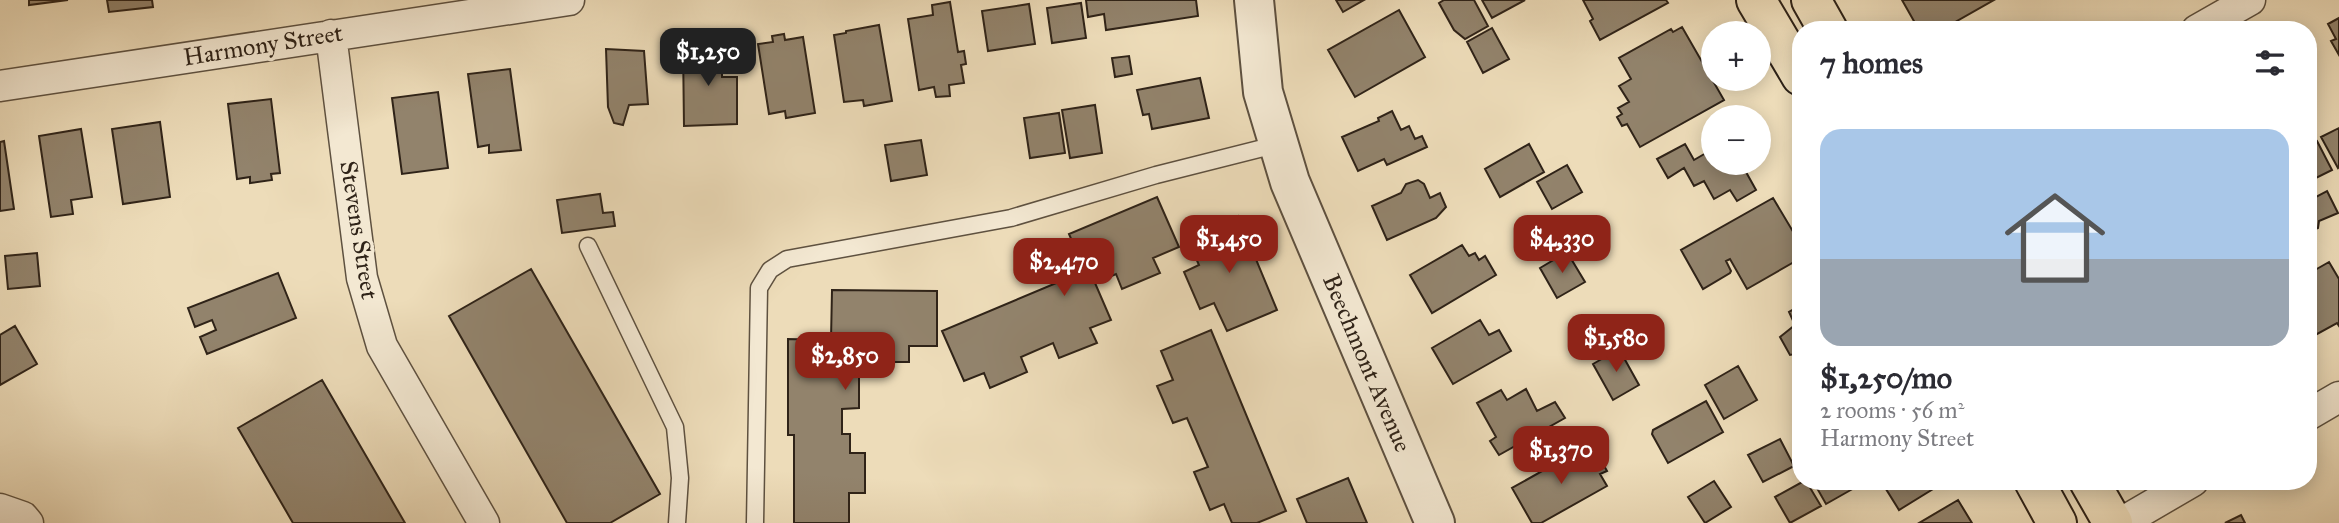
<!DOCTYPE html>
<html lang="en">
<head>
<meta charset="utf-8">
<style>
  body { margin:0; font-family:"IM FELL Great Primer",serif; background:#f2f2f3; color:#2b2b33; height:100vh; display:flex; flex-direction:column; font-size:26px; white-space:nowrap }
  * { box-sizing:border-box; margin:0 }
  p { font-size:23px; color:#7c7c81 }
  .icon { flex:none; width:38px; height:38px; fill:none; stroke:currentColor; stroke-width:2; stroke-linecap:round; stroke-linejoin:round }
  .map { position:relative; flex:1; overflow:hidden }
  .panel { position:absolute; left:1792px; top:21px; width:525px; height:469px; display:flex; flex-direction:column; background:#fff; border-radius:28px; box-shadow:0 4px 18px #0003 }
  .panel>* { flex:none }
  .buttons { position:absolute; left:1701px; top:21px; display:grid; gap:14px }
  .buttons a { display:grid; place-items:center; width:70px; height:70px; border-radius:50%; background:#fff; box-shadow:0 4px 18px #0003; font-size:35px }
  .price { position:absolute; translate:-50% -60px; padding:0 16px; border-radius:14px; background:#8f2418; color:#fff; font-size:23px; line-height:46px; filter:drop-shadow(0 2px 4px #0008) }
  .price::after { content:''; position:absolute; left:50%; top:42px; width:21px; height:16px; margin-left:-10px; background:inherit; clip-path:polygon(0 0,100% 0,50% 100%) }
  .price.active { background:#222; color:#fff }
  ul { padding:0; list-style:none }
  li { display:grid; align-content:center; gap:14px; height:371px; padding:0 28px }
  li+li { border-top:2px solid #e1e1e2 }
  li span { display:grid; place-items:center; height:217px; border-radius:21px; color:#555 }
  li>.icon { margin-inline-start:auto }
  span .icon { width:126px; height:126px; fill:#fffc; stroke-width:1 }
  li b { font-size:30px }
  h2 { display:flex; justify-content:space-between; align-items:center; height:84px; padding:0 28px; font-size:30px }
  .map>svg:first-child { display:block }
  .building { fill:#92836c; stroke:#2f2318; stroke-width:2 }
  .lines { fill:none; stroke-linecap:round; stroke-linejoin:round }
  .service-casing { stroke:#5e5140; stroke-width:19 }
  .minor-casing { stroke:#5e5140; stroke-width:33 }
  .tertiary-casing { stroke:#5e5140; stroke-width:42 }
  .primary-casing { stroke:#2f2318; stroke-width:42 }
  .service { stroke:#f3e8d2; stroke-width:16 }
  .minor { stroke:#f3e8d2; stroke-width:30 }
  .tertiary { stroke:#f3e8d2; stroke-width:38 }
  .primary { stroke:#eddcb9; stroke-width:38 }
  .labels { text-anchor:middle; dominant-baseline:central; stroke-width:7; stroke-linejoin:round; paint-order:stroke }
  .street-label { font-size:24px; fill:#2f2318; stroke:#f3e8d2 }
</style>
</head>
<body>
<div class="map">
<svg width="2339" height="523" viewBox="0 0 2339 523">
  <rect width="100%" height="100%" fill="#eddcb9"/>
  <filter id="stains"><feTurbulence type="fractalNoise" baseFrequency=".00286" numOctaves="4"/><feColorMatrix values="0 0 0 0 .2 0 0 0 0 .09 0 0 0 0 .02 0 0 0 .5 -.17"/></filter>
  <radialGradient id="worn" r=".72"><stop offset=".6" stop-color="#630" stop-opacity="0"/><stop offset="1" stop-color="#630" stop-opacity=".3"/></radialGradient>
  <path class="building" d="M29,0H68L29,5Z
    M107,0H152L153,7L109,12Z
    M1086,0H1196L1198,16L1106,30L1104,14L1088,17Z
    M1336,0H1364L1343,12Z
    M1444,0H1474L1488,26L1465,39L1454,30L1439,3Z
    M1482,0H1525L1492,18Z
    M1583,0H1666L1668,3L1600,40L1590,21L1593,19Z
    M1902,0H1994L1941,30H1919Z
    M950,2L958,52L964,51L966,64L961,65L964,83L949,85L950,96L936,97L934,87L919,90L908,19L933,15L932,5Z
    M1081,3L1086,38L1052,43L1047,8Z
    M1029,4L1035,44L988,51L982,11Z
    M1399,10L1425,57L1355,97L1328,50Z
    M2339,18V55L2331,41L2336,39L2328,24Z
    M879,25L892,101L864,106L863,100L844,102L834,35L846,33V31Z
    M1682,27L1724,100L1640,147L1627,124L1622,126L1617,117L1622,114L1618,108L1629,102L1619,86L1631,79L1619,58L1671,29L1673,32Z
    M1492,28L1509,59L1483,73L1467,42Z
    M784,34L785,40L803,37L815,113L786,118L785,111L769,114L758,44L773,42L772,36Z
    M683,45H722V77H737V124L684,126Z
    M606,49L644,51L648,104L629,105L623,125L614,123L608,107Z
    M1129,56L1132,74L1115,77L1112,58Z
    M510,69L521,150L489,153V145L478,147L468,74Z
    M1200,78L1209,118L1152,129L1149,114L1143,115L1137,90Z
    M438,92L448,168L402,174L392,98Z
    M271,99L280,173L271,174L272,180L250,183V177L237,179L228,104Z
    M1095,105L1102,153L1070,158L1062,110Z
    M1392,111L1401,130L1409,126L1415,139L1422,136L1427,147L1387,165L1384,159L1358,171L1342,137L1379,121L1378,118Z
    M1059,113L1065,153L1030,158L1024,118Z
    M160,122L170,197L123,204L112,129Z
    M2339,128V167L2338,168L2321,137Z
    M81,129L92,197L71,200L73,214L51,217L39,136Z
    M921,140L927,175L891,181L885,145Z
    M4,141L14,209L0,211V142Z
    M2317,141L2332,170L2308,182V146Z
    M1529,144L1544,172L1500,197L1485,169Z
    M1685,144L1694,160L1713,149V163H1741L1756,190L1737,201L1730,190L1714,199L1704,181L1694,186L1684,168L1668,178L1657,159Z
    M1567,165L1582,192L1552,209L1537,182Z
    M1418,180L1424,184L1430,198L1440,193L1446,207L1436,218L1387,240L1372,206L1401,193L1406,184Z
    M2327,191L2338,213L2319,221L2318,228L2308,232L2310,200Z
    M600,194L603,213L613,212L615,226L562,233L557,200Z
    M1157,197L1179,247L1153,258L1160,273L1122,289L1116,274L1095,283L1111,320L1090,328L1097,343L1059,358L1053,343L1021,357L1027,372L990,388L984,373L964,381L942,331L1085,271L1069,234Z
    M1773,198L1801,245V258L1747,289L1730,259L1726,261L1731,271L1730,273L1703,289L1681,250Z
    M1238,216L1277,310L1227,331L1214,303L1200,309L1184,272L1199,265L1187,238Z
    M1462,245L1469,256L1475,253L1479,260L1485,256L1496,275L1432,313L1410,275Z
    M1567,252L1585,282L1557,298L1540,268Z
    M37,253L40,286L8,289L5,256Z
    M2329,262L2339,279V326L2337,323L2308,339V274Z
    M531,269L660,494L610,523H567L449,316Z
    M278,273L296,318L207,354L200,337L216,330L212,320L195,327L188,308Z
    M832,290L937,291V346H909V362H869V345H843V367L859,368V408L842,409V434H850V453H865V493H849V523H794V435H788V339L831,340Z
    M1801,305V353L1790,355L1780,337L1795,325L1789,312Z
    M1480,320L1489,335L1499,330L1511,351L1453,384L1432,348Z
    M15,326L37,364L0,385V335Z
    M1211,330L1286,511L1257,523H1232L1224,504L1210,510L1194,472L1208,467L1187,418L1173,423L1157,386L1173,380L1161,351Z
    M1619,349L1639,385L1613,400L1593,364Z
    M1738,366L1757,400L1724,419L1705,385Z
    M322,380L405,523H293L238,428Z
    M1526,389L1537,411L1555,402L1565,418L1499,455L1490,441L1496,437L1477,403L1501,390L1507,400Z
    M1706,401L1723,432L1668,463L1652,434L1653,430Z
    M1780,439L1794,466L1763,482L1748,455Z
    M1585,447L1590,457L1597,453L1607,471L1600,474L1607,486L1541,523H1532L1512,488Z
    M1348,478L1367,523H1307L1297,499Z
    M1714,481L1731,507L1705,523L1688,497Z
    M1804,481H1806L1821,506L1790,523L1775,497Z
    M1813,481H1852L1856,487L1826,504Z
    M1896,481H1946L1899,510L1886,489L1897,483Z
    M1958,500L1972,523H1919Z
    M2241,515L2245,523H2225Z"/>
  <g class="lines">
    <g class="service-casing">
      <path id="service" d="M588,246L675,427L680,478L677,523
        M755,523L759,288L770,270L787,259L1011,218L1156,175L1279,144"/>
    </g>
    <g class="minor-casing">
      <path id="minor" d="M2197,30L2250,0
        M331,35L362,278L382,346L484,523
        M0,86L569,0
        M2308,415L2339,397
        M0,509L23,517L28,523
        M2121,523L2193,481"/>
    </g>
    <g class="tertiary-casing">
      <path id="tertiary" d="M1254,0L1263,92L1290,182L1435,523"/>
    </g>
    <g class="primary-casing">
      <path id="primary" d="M1756,0L1801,76
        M1811,0L1828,30
        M2034,481L2057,523
        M2089,481L2113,523"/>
    </g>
    <use href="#service" class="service"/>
    <use href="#minor" class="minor"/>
    <use href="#tertiary" class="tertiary"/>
    <use href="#primary" class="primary"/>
  </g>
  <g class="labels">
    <g class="street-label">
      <text transform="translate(263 45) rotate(-9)">Harmony Street</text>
      <text transform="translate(359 230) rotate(81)">Stevens Street</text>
      <text transform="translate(1367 363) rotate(67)">Beechmont Avenue</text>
    </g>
  </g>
  <rect width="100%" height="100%" filter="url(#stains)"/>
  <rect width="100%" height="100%" fill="url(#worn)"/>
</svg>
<div class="buttons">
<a>+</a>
<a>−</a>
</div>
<b class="price active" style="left:708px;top:88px">$1,250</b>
<b class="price" style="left:1229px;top:275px">$1,450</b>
<b class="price" style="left:1562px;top:275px">$4,330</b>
<b class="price" style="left:1064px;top:298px">$2,470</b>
<b class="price" style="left:1616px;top:374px">$1,580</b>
<b class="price" style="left:845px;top:392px">$2,850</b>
<b class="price" style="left:1561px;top:486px">$1,370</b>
<section class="panel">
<h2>7 homes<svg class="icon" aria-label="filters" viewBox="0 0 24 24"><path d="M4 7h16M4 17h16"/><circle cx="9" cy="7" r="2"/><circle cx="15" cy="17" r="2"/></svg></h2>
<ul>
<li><span style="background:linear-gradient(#a9c7e8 60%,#9aa5b1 0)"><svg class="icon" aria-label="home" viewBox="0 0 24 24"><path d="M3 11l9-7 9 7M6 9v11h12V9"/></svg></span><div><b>$1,250/mo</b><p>2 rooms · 56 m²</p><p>Harmony Street</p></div></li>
</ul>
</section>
</div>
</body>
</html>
